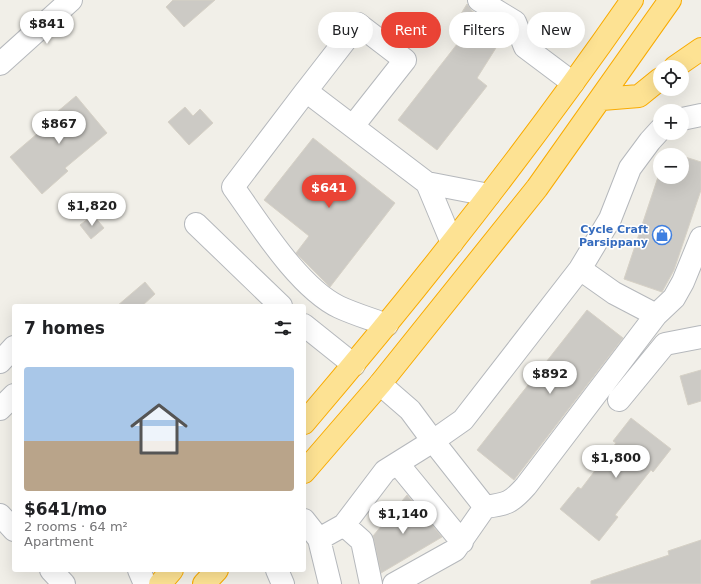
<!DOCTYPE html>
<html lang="en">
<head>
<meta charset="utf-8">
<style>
  body { margin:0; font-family:"DejaVu Sans",sans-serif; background:#f2f2f2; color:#202124; height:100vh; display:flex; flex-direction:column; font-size:15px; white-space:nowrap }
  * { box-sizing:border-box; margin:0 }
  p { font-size:13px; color:#757577 }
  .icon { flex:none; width:22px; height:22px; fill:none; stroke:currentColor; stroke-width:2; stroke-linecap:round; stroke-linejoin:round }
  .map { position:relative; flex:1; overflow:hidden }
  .details { position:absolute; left:12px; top:304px; width:294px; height:268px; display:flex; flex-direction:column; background:#fff; border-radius:4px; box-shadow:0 4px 16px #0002 }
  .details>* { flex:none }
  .hud { position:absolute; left:318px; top:12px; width:323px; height:36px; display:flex; gap:8px }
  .buttons { position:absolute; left:653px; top:60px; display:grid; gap:8px }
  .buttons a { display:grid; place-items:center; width:36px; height:36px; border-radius:50%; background:#fff; box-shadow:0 4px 16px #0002; font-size:20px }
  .price { position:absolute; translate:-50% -34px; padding:0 9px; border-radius:14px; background:#fff; color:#222; font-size:13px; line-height:26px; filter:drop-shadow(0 1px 2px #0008) }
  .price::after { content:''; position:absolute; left:50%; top:24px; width:12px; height:9px; margin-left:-6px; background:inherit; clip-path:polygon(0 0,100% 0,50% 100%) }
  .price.current { background:#ea4335; color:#fff }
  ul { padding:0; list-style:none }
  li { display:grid; align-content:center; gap:8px; height:212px; padding:0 12px }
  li+li { border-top:1px solid #e0e0e0 }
  li span { display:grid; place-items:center; height:124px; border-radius:4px; color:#555 }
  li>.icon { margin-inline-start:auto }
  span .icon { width:72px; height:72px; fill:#fffc; stroke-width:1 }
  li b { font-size:17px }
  h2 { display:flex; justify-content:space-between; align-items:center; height:48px; padding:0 12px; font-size:17px }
  .tag { padding:0 14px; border-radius:18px; background:#fff; box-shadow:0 4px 16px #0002; font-size:14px; line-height:36px }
  .tag.current { background:#ea4335; color:#fff }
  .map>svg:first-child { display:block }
  .building { fill:#cccac5; stroke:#d6d1c6 }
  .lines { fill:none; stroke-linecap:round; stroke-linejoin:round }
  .minor-casing { stroke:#b5b8bc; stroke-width:24 }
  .highway-casing { stroke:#f9ab00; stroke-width:24 }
  .minor { stroke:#fff; stroke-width:22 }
  .highway { stroke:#fde293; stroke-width:22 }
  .labels { text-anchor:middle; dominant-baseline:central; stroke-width:3; stroke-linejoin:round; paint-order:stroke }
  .shop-label { font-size:11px; font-weight:bold; fill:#366cbe; stroke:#fff; text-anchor:end }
</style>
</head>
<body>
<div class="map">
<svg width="701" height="584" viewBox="0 0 701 584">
  <rect width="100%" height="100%" fill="#f1efe8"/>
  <path class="building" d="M173,0H215L184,27L166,7Z
    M467,4L472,11L506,32L477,78L487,86L437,150L398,120L461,39L450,32Z
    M76,96L107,133L65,168L68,171L42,194L10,157L52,121L50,118Z
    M185,107L193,116L200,109L213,123L189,145L168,122Z
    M313,138L395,203L330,287L296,253L309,236L264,200Z
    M682,156L701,162V190L674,270L662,292L624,279L660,171V177H682Z
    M93,215L104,228L91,239L80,225Z
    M145,282L155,294L142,306H117Z
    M587,310L623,338L514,480L477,450Z
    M701,370V401L688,405L680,376Z
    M631,418L671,449L653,472L651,470L615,515L618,517L599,541L560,509L578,487L581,489L616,443L613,441Z
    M407,495L442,537L381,573L373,536Z
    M701,540V584H591V581L669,555L668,551Z"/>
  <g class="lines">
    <g class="minor-casing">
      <path id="minor" d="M479,0L515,22L525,47L573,83
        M0,64L71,0
        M306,91L358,24L405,60L353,126
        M682,119L701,115
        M427,183L452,243
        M196,224L281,306
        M580,269L614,293L656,315L674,298L683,282L701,238
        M304,325L354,365
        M387,325C371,319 354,314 339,307C298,287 259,223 233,187L306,91L427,183L489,195
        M0,362L14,347
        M380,384L410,410L433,441L463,420L580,269L610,219L630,168L650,141L660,130
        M619,400L665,344L701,337
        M0,409L14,395
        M398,464L462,542
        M485,507C507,504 511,503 526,486L656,315
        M0,515L14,530
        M304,520L319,539L330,584
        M344,525L362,541L371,584
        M319,539L344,525L385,471L433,441L485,507L455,550L394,584
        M51,570L64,584
        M139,570L145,584
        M277,570L283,584"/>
    </g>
    <g class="highway-casing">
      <path id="highway" d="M675,67L701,49
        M602,99L639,96L660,79
        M304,423C420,287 530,147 632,0
        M304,472L380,384L537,188L670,0
        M160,584L172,570
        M204,584L217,570"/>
    </g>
    <use href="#minor" class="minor"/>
    <use href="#highway" class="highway"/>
  </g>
  <defs>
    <g id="shop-ring" transform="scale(1)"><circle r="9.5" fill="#fff" stroke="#3f7fe0" stroke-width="1.5"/><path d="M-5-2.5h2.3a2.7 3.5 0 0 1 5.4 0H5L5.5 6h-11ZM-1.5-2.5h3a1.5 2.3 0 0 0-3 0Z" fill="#3f7fe0"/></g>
  </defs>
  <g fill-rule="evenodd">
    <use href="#shop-ring" x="662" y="235"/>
  </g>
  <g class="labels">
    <g class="shop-label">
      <text x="648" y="229">Cycle Craft<tspan x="648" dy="13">Parsippany</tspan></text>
    </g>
  </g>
</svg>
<div class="buttons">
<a><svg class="icon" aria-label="locate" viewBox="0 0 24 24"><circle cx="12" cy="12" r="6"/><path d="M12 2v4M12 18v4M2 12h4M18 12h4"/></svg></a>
<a>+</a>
<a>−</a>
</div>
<b class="price" style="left:47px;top:45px">$841</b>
<b class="price" style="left:59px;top:145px">$867</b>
<b class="price current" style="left:329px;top:209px">$641</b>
<b class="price" style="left:92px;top:227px">$1,820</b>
<b class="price" style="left:550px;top:395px">$892</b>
<b class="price" style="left:616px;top:479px">$1,800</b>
<b class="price" style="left:403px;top:535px">$1,140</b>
<div class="hud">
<a class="tag">Buy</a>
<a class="tag current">Rent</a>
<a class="tag">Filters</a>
<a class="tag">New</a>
</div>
<section class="details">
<h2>7 homes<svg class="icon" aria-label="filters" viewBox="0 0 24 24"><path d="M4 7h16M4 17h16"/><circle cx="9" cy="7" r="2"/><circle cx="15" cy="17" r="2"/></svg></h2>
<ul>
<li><span style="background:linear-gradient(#a9c7e8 60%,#b9a48a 0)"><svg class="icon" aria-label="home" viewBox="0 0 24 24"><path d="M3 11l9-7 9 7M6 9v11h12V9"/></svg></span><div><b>$641/mo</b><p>2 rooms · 64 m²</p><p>Apartment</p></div></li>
</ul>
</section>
</div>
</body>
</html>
